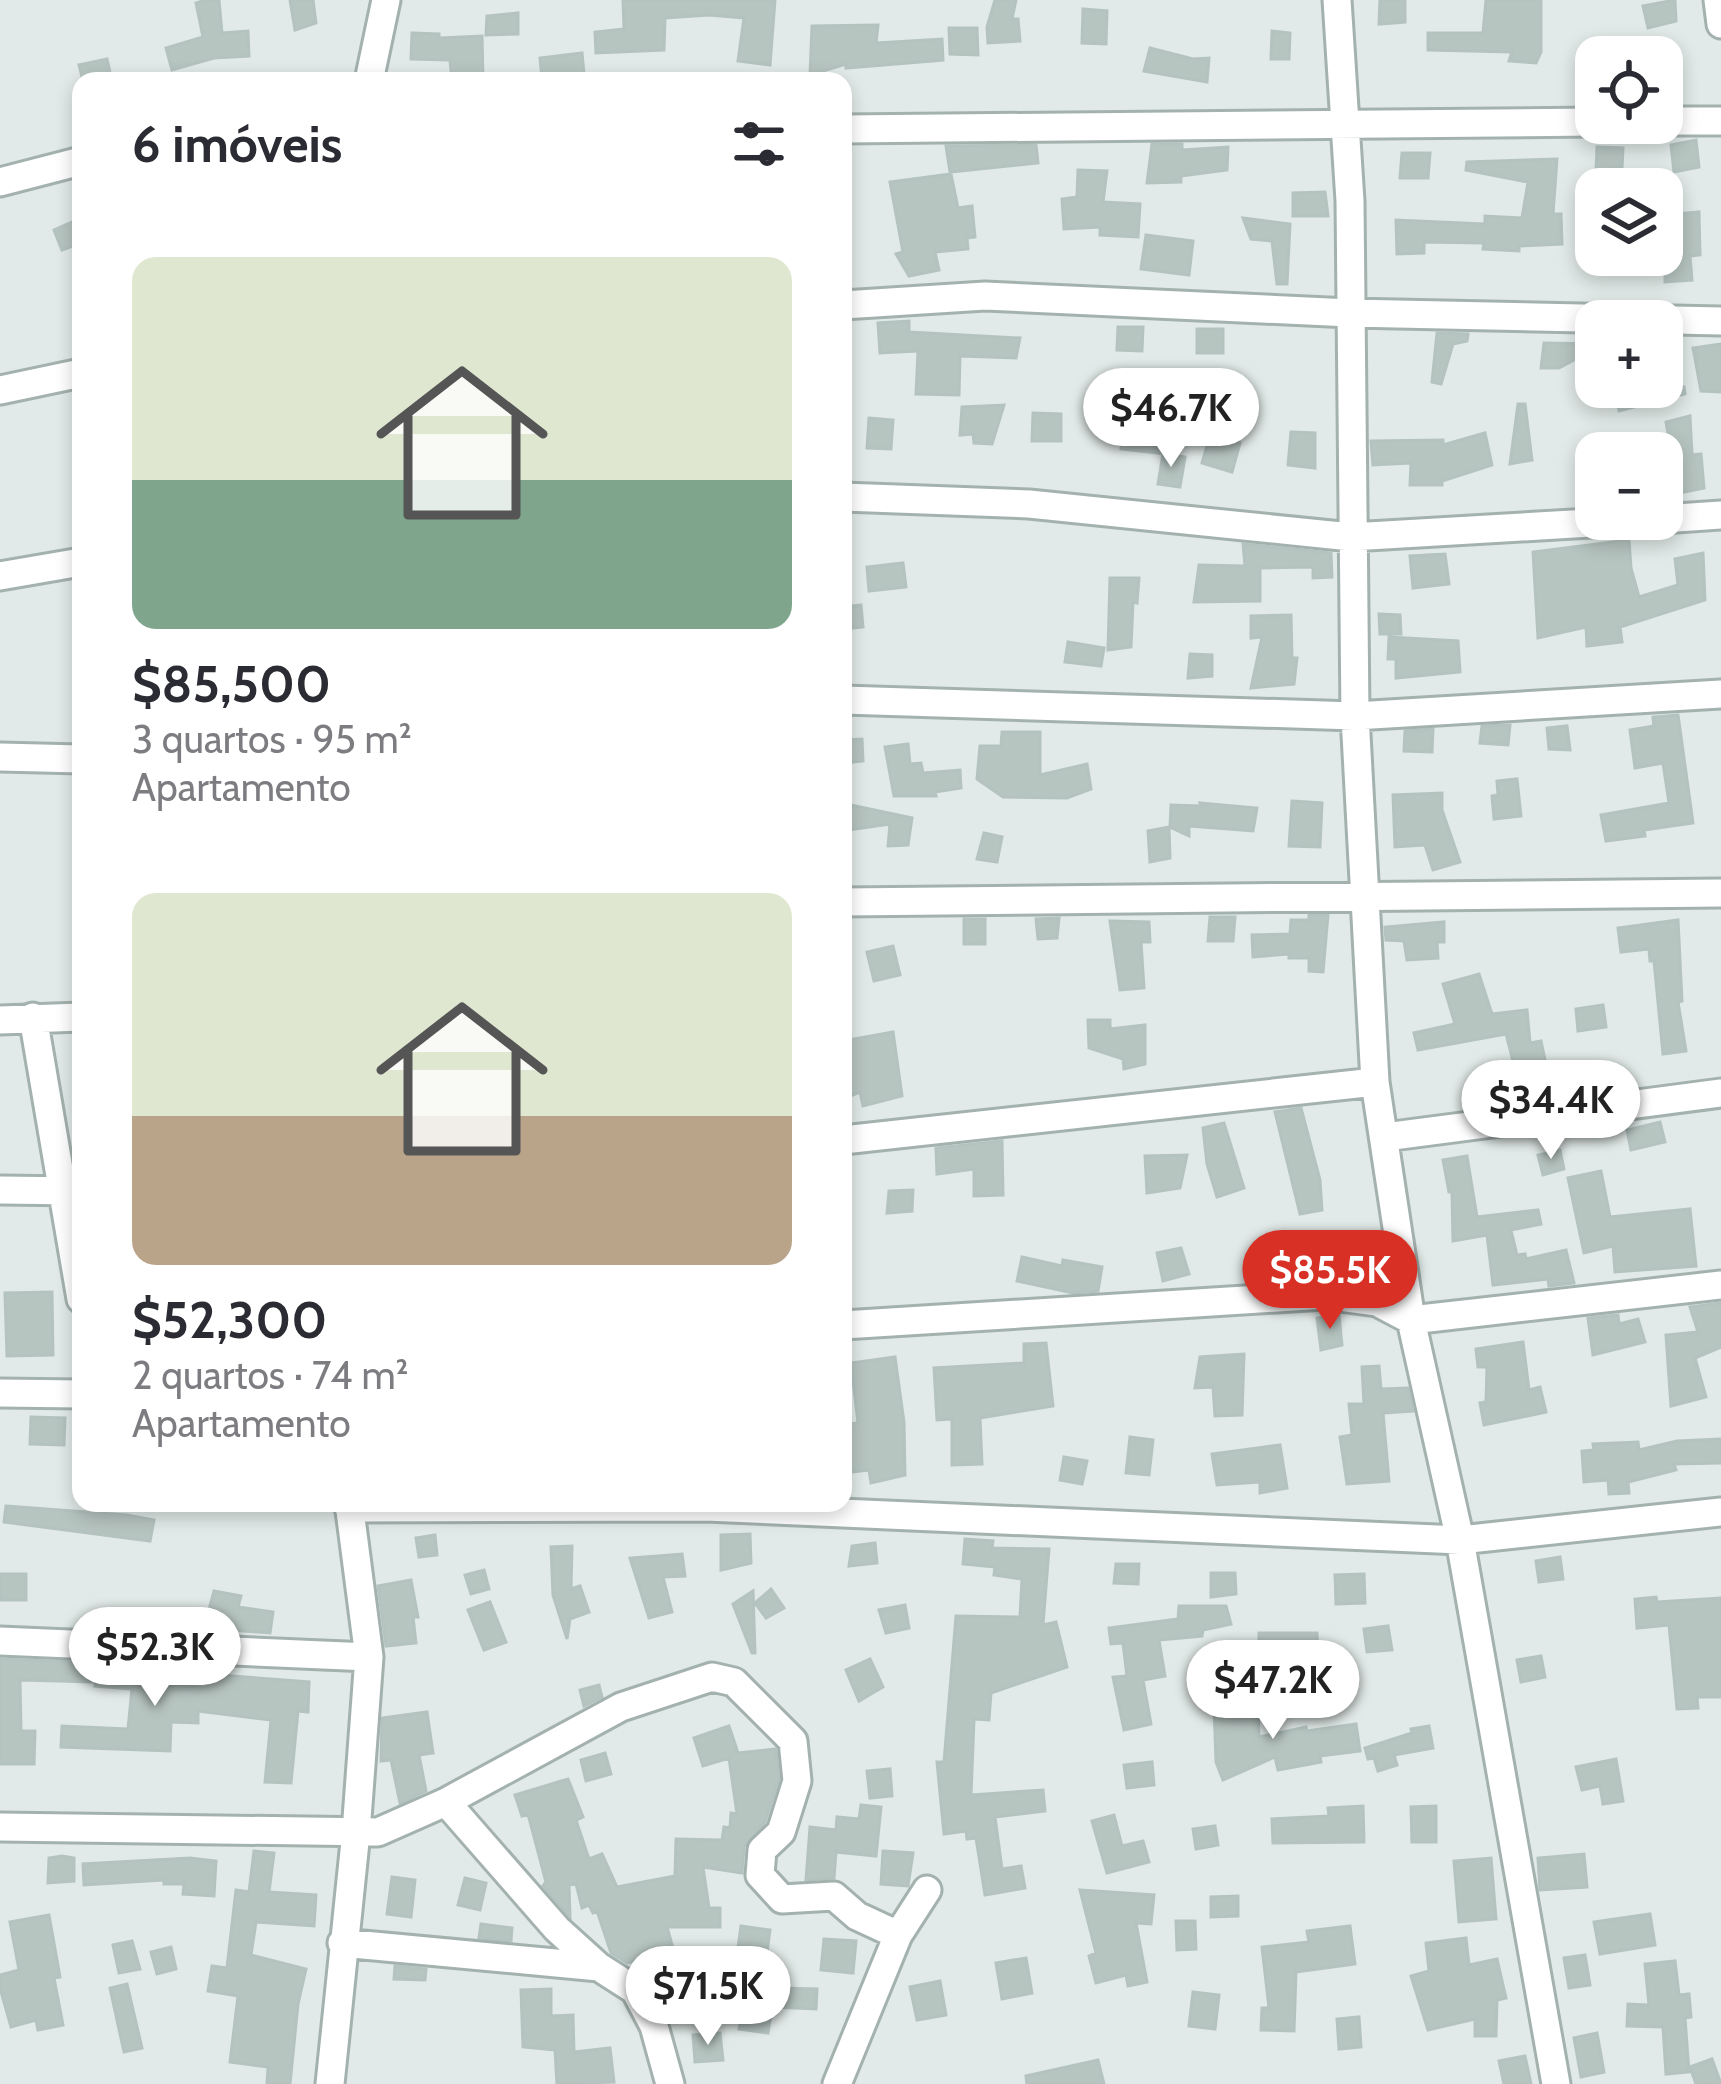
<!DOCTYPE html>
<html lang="pt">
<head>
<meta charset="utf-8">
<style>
  body { margin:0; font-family:Cabin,sans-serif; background:#f7f7f7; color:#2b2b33; height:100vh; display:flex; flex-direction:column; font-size:45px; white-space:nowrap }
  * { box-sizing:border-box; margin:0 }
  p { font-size:39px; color:#7c7c81 }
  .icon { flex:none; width:66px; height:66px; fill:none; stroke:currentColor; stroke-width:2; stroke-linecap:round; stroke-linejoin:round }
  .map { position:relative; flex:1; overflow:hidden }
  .panel { position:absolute; left:72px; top:72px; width:780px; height:1440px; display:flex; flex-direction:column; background:#fff; border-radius:24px; box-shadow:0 6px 18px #0003 }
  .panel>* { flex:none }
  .fabs { position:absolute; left:1575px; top:36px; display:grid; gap:24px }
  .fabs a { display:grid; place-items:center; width:108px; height:108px; border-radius:24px; background:#fff; box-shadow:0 6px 18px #0003; font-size:60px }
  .price { position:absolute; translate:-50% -102px; padding:0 27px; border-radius:42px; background:#fff; color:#222; font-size:39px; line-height:78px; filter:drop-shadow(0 3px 6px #0008) }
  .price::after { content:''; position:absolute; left:50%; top:72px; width:36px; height:27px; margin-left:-18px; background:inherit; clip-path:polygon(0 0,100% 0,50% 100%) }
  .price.current { background:#d93025; color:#fff }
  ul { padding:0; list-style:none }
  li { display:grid; align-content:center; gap:24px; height:636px; padding:0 60px }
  li span { display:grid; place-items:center; height:372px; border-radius:24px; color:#555 }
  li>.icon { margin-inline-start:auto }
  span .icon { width:216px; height:216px; fill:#fffc; stroke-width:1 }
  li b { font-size:51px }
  h2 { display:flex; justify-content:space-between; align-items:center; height:144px; padding:0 60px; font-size:51px }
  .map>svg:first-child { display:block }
  .building { fill:#b7c5c1; stroke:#b4c3c0; stroke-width:3 }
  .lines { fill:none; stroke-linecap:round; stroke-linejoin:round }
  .street-casing { stroke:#a4b2af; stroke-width:33 }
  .street { stroke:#fff; stroke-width:27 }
</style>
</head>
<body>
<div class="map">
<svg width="1721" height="2084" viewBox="0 0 1721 2084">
  <rect width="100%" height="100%" fill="#e1eae8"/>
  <path class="building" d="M206,0H219L222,33L248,31L249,56L214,58L172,70L166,48L203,37L196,3Z
    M290,0H313L316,23L295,30Z
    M623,0H775L770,65L738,61L744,18L709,15L665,18L664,50L596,53L595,32L624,29Z
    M995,0H1016L1012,19H1018L1020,41L988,43L987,27Z
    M1380,0H1405V22L1379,24Z
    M1486,0H1541V52L1536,63L1509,61L1512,52L1428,50V33H1483Z
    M1675,0L1676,21L1648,28L1643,6Z
    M1083,9L1107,11L1106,44L1082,43Z
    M518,13V34L486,35L487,16Z
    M878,25L876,43L942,39L943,60L846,68V64L810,75L812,26Z
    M949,28H977L978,55L950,54Z
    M1272,31L1290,33L1289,59H1271Z
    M412,33L439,34V38L482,36L483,79L452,81L450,60L411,59Z
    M1150,48L1193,59L1209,58L1207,82L1144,71Z
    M582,53L584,74L542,79L540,58Z
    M107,59L112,81H83L79,65Z
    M1696,140L1699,167L1674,172L1671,145Z
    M1152,144H1182V150L1228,147L1227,170L1181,176V182L1147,183Z
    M1036,145L1038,163L950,172L946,146Z
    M1597,147L1623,148L1622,168L1596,171Z
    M1402,153H1430L1428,178H1400Z
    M1557,159L1553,214H1561L1562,244L1519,246V251L1483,249L1484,243L1424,242V253L1397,254L1396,220L1485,224V216L1522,218L1528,182L1466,170L1467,162Z
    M1078,170L1107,171L1103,202L1140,204L1138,237L1100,235V227L1064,229L1062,199L1077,197Z
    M951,174L958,208L972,206L975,237L967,238L968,249L935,252L939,270L909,276L896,254L903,252L890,182Z
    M1325,192L1328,216H1293V193Z
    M1699,212L1700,255L1690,256L1692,280L1665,282L1666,215Z
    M81,218V243L62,250L54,230Z
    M1243,218L1290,224L1287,284H1277L1272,241L1251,239Z
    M1146,235L1193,241L1189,275L1141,269Z
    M909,321V332L1020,338L1016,358L960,356L959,395L916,394L918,351L880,353L878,323Z
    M1118,327H1143L1142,351L1117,350Z
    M1197,329H1223V353H1197Z
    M1437,333L1468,334L1467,341L1453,344L1441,384L1432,382Z
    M1544,343L1596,344V348L1559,368H1541Z
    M1721,344V392L1701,391L1693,348Z
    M1614,387H1684L1685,394L1619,411Z
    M1518,404H1525L1532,460L1510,464Z
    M1004,405L992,444L974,443L973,434L960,435L962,407Z
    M1126,409L1172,414L1167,454L1121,449Z
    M1033,413L1061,414V441H1032Z
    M1690,416L1692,455L1701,454L1704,488L1670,495L1666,455H1672L1666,422Z
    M869,418L893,420L891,449L867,448Z
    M1291,432L1315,433V468L1288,465Z
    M1485,433L1492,465L1442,481V485H1410L1411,463L1373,465L1371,441L1443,440V445Z
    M1210,435L1240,443L1232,472L1202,463Z
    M1163,454L1185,457L1180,487L1158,484Z
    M1629,540L1631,568L1639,597L1678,585L1675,559L1703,553L1705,600L1620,627L1622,642L1587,646L1586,627L1538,638L1533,552Z
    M1243,544L1331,553L1332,577L1313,578V567L1260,568V601L1194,602L1199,565L1245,566Z
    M1445,554L1449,584L1413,588L1410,556Z
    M903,563L906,587L869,591L867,567Z
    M1110,578H1139L1137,603L1133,602L1131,647L1108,650Z
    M861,605L863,627L843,629V607Z
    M1379,614L1400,615L1401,634H1380Z
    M1291,615L1292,658H1297L1294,684L1251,688L1262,637L1251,638V616Z
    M1389,637L1458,641L1460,672L1396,678V659H1388Z
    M1068,642L1104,648L1101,666L1065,662Z
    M1190,654L1212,655V676L1188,678Z
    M1678,715L1693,823L1644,830L1645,836L1606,841L1601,815L1669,803L1663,763L1635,768L1630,730L1654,726L1653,717Z
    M1510,725L1508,745L1480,743L1482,726Z
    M1567,726L1570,750L1549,749L1547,728Z
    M1433,729L1432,752L1404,751L1405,731Z
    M1002,732H1040V775L1087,764L1091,789L1067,798L1003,797L977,779L980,746H1001Z
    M862,739L863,761L843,763V740Z
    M908,744L910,764L921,763L923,773L960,770L961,788L935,792L936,796H894L885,747Z
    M1517,779L1521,816L1494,819L1492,796L1498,795L1497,781Z
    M1442,793V810L1460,862L1433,870L1425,845L1395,847L1393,795Z
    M1292,801L1322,803L1320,847L1289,846Z
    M1200,803L1257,808L1253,831L1189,826V836L1170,827L1171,805L1201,806Z
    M846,804L912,818L908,845L888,846L890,824L848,830Z
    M1169,827L1170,858L1150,862L1148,831Z
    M984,833L1002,837L997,862L977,859Z
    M1309,915H1328L1323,972L1309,971V958H1289V954L1253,957L1252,935L1290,934L1291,920H1309Z
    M1210,917H1235L1233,941H1208Z
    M1059,918L1057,938L1038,939L1036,919Z
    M964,919H985V944H964Z
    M1678,920L1682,1001L1678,1002L1686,1051L1663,1054L1654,961H1650L1649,949L1621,952L1618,928Z
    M1110,921L1149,922L1150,942H1141L1144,988L1120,990Z
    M1444,922V942H1437L1438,958L1407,960L1404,941L1386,940L1385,927Z
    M893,946L900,975L874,981L867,952Z
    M1479,974L1492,1014L1527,1010L1530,1043L1541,1041L1548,1074L1533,1077L1534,1094L1522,1096L1506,1034L1418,1050L1414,1033L1455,1024L1443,984Z
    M1603,1005L1606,1027L1578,1031L1576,1009Z
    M1088,1020H1110V1029L1145,1025V1064L1124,1069L1123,1059L1089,1048Z
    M893,1032L902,1096L863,1106L860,1092L843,1099V1041Z
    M1301,1108L1320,1180L1322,1210L1300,1214L1275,1112Z
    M1660,1122L1665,1142L1631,1150L1627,1130Z
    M1224,1123L1244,1188L1217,1197L1207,1164L1203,1128Z
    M1002,1141L1003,1195L974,1196V1169L937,1174L936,1148Z
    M1560,1150L1564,1169L1543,1175L1538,1155Z
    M1187,1155L1180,1188L1147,1193L1145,1156Z
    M1467,1156L1477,1217L1538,1210L1541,1224L1511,1230L1517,1255L1525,1254L1526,1259L1566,1250L1574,1283L1549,1286L1548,1279L1493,1285L1487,1235L1453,1241L1452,1192H1449L1443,1160Z
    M1601,1171L1610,1217L1690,1209L1696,1266L1615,1272L1613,1246L1584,1253L1568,1178Z
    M913,1190L912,1211L887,1213L889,1191Z
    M1181,1248L1189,1274L1163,1281L1157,1253Z
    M1022,1257L1062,1266L1063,1260L1102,1267L1098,1291L1073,1293L1017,1281Z
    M52,1292L53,1355L7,1356L5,1293Z
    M1721,1303V1347L1695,1358L1706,1397L1671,1406L1666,1335L1698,1332L1690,1307Z
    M1339,1315L1342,1345L1321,1350L1317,1318Z
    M1618,1315L1619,1324L1638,1319L1645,1342L1593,1355L1588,1318Z
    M1523,1342L1529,1390L1540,1387L1546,1412L1484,1425L1480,1403L1486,1402L1487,1367H1478L1476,1349Z
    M1046,1343L1053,1406L980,1418L982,1464L952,1465V1419L937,1420L934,1368L1024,1363V1344Z
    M1244,1354L1242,1415L1215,1416L1213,1387L1195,1388L1200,1357Z
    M895,1357L904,1422L905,1475L871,1483L869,1470L843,1473V1446H848L845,1424L858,1423L851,1363Z
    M1379,1366L1381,1389L1408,1388L1413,1411L1383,1413L1389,1481L1347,1484L1340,1437L1352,1435L1349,1404H1364L1362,1367Z
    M31,1417L65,1418L64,1445L30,1444Z
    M1130,1437L1153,1440L1149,1475L1126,1473Z
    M1721,1439V1463L1674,1464L1676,1470L1628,1482L1629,1493L1609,1494L1608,1480L1584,1482L1582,1451L1594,1450L1593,1444L1638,1442L1639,1450L1677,1441Z
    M1280,1445L1287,1488L1260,1493V1482L1217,1485L1212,1454Z
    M1064,1457L1087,1461L1082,1484L1060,1480Z
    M6,1506L127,1515L154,1520L150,1541L4,1522Z
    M750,1534L751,1563L721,1570V1535Z
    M435,1535L437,1555L419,1557L416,1538Z
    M965,1539L993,1541L992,1548L1049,1549L1043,1625L1056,1622L1067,1667L991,1693L989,1720L974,1719L971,1795L1043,1790L1045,1811L995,1817L1002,1869L1021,1866L1025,1888L985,1895L976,1838L967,1839L966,1831L944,1834L937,1762H944L956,1616L1020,1617L1022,1579L994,1575L995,1567L963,1564Z
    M875,1543L877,1563L849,1566L852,1546Z
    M572,1546L571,1589L580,1586L589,1612L570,1619L567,1639L553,1595L551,1547Z
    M682,1554L685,1576L663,1577L672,1612L649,1618L630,1558Z
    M1560,1557L1563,1579L1539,1582L1536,1561Z
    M1116,1564H1139L1138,1584L1114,1583Z
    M484,1570L489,1589L471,1594L465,1575Z
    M1211,1573H1235L1236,1594L1211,1597Z
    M0,1574H26V1600H0Z
    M1364,1574L1365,1603L1336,1604L1335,1575Z
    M411,1580L418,1617H413L416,1643L386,1646L378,1586Z
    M771,1589L784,1608L766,1618L755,1603Z
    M214,1591L241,1596L238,1607L273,1612L270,1633L204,1628Z
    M753,1591L755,1653H752L733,1604Z
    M1656,1597L1657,1602L1721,1598V1697H1697L1698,1708L1677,1709L1669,1625L1637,1628L1635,1599Z
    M490,1602L506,1642L484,1650L468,1610Z
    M905,1605L909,1628L886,1633L879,1610Z
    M1179,1606H1226L1231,1624L1203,1630L1202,1636L1159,1640L1165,1676L1143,1680L1151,1724L1124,1730L1113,1677L1127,1676L1123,1643L1111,1644L1109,1628L1178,1619Z
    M1388,1626L1392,1650L1367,1652L1364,1629Z
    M1259,1633H1317L1318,1656L1259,1659Z
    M1541,1656L1545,1677L1521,1682L1517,1660Z
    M0,1659L172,1666L170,1686L207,1687L208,1674L309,1682L308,1712L298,1711L291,1783L265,1782L271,1720L198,1711V1723L171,1722L170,1751L61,1747L62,1726L128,1729L132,1689L95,1686V1682L20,1680L21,1731H35L34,1764H0Z
    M870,1659L883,1687L859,1701L846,1670Z
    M599,1685L602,1697L584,1706L580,1690Z
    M1258,1706L1259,1737L1306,1727L1307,1731L1356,1724L1360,1751L1320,1756L1321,1762L1278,1770L1275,1757L1223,1780L1216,1762L1214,1707Z
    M427,1712L433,1753L419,1755L426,1791L400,1803L391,1760L381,1761L382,1718Z
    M729,1726L738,1753L776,1749L779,1779L765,1822L744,1847L742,1873L703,1867L709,1908H720V1927H667L674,1952L627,1963L611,1953L597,1911L593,1913L589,1905L582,1908L576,1884L569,1885L570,1917L543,1886L546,1882L528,1814L522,1816L515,1795L568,1779L583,1817L576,1820L589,1859L602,1854L617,1887L675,1876L676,1839L722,1840L724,1827L730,1828L731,1813L737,1814L729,1758L703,1766L694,1738Z
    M1429,1726L1433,1748L1394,1755L1397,1765L1378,1771L1374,1758L1368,1759L1365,1748L1412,1733L1411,1729Z
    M605,1753L611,1774L586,1781L581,1760Z
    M1616,1759L1623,1801L1603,1804L1600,1786L1582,1790L1576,1767Z
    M1152,1762L1154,1785L1127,1788L1124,1765Z
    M890,1769L892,1796L870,1798L867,1771Z
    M861,1805L881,1807L876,1856L836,1852L834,1878L806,1880L810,1827L836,1830L837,1817L859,1819Z
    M1363,1806L1364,1842L1273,1843L1272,1819L1329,1816L1328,1808Z
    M1436,1806V1842H1412L1411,1807Z
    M1114,1815L1122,1846L1143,1841L1149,1862L1107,1873L1092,1821Z
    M1215,1826L1218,1845L1196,1849L1193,1829Z
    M254,1851L274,1853L269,1892L316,1895L314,1926L256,1922L251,1955L306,1969L298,2004L290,2084H267L268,2067L230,2062L238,1996L208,1991L212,1966L227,1968L236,1890L249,1892Z
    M883,1851L913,1853L908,1886L881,1884Z
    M1584,1854L1587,1887L1540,1890L1538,1858Z
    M62,1856L74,1858V1881L48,1883L49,1858Z
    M190,1858L216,1861L214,1896L183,1894L184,1884H164V1880L84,1885L83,1864Z
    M1491,1858L1496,1919L1459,1922L1454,1861Z
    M392,1877L415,1880L411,1917L387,1914Z
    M465,1878L486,1883L480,1910L458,1905Z
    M1080,1890L1154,1895L1151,1924L1136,1923L1147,1982L1128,1986L1126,1975L1096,1983L1089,1956L1096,1953Z
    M1238,1896V1916L1211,1917V1897Z
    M1650,1914L1655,1945L1600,1954L1594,1922Z
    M49,1915L60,1977L54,1978L63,2025L38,2030L36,2020L11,2027L0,1988V1975L19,1970L10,1922Z
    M1176,1921H1195L1196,1949L1177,1950Z
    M481,1924L512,1928L511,1941L479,1938Z
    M741,1926L770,1930L767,1952L738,1948Z
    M1350,1926L1355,1964L1296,1972L1294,2031L1261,2030L1262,2008H1269L1262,1947L1309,1942L1307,1931Z
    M1466,1938L1469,1965L1497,1959L1506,1998L1497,2000L1496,2036H1475V2019L1428,2030L1411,1976L1429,1971L1426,1943Z
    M824,1939L856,1941L853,1973L821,1970Z
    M132,1941L140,1969L119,1973L113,1945Z
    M171,1947L176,1969L157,1974L151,1952Z
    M1585,1955L1590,1985L1569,1988L1564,1958Z
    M1026,1958L1032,1993L1002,1999L996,1963Z
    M1675,1961L1679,1995L1689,1994L1691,2017L1685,2018L1689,2072L1666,2074L1663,2027L1627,2026L1628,2004L1649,2005L1645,1964Z
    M395,1966L426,1969L425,1980L394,1979Z
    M750,1978L779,1982V1988L817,1989L816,2009L772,2007L768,2033L739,2029Z
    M940,1981L946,2015L917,2020L910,1987Z
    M127,1984L142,2048L124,2052L110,1988Z
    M551,1989V2016L573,2015L574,2052L610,2048L614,2082L557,2084L555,2050L523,2047L521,1990Z
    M1193,1992L1219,1995L1215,2029L1189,2026Z
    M1359,2017L1361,2047L1339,2049L1337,2019Z
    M720,2033L723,2060L695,2062L693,2035Z
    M1597,2033L1604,2072L1581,2077L1574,2038Z
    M1525,2056L1531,2084H1504L1499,2061Z
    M1712,2059L1721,2084H1696L1690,2067Z
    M1098,2060L1104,2084H1027L1026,2076Z"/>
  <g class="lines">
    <g class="street-casing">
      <path id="street" d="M1337,0L1350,201L1355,716L1375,1082L1411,1320L1460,1540L1556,2084
        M1718,0L1721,24
        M369,81L386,0
        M1662,121H1721
        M843,129L1596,122
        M0,182L81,161
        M843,305L985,296L1350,313L1721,321
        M0,390L81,373
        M843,497L1029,504L1351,537L1658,519
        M1662,519L1721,515
        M0,576L81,562
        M843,700L1355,716L1721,694
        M0,757L81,759
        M843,902L1721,893
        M33,1017L81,1299
        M0,1020L81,1017
        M1385,1137L1721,1093
        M843,1140L1375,1082
        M0,1190L81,1191
        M843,1325L1325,1295L1377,1302L1411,1320L1721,1285
        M0,1393L81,1394
        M349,1508L706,1507L1460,1540L1721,1512
        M0,1641L369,1657
        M446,1802L621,1707L712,1677L734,1682L793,1741L797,1781L781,1832L762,1850L760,1875L782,1899L834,1896L857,1916L898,1935
        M0,1827L378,1832L446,1802L557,1929L599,1967L635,1990L654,2026L670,2084
        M342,1943L599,1967
        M330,2084L356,1832L369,1657L349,1503
        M837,2084L898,1935L927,1890"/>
    </g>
    <use href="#street" class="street"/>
  </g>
</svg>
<div class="fabs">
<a><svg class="icon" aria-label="locate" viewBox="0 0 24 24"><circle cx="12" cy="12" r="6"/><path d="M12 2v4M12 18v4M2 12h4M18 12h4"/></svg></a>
<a><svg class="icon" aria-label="layers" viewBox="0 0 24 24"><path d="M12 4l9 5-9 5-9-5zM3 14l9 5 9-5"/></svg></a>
<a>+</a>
<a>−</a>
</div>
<b class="price" style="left:1171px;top:470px">$46.7K</b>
<b class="price" style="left:1551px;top:1162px">$34.4K</b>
<b class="price current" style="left:1330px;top:1332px">$85.5K</b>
<b class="price" style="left:155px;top:1709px">$52.3K</b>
<b class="price" style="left:1273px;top:1742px">$47.2K</b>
<b class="price" style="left:708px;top:2048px">$71.5K</b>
<section class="panel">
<h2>6 imóveis<svg class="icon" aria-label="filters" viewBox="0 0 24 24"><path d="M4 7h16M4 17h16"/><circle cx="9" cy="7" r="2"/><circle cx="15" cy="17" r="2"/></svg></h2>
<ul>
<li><span style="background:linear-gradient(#dfe7d0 60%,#7fa58c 0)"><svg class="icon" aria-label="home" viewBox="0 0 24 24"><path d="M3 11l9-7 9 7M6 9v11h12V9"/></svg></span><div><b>$85,500</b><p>3 quartos · 95 m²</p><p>Apartamento</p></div></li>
<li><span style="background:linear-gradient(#dfe7d0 60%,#b9a48a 0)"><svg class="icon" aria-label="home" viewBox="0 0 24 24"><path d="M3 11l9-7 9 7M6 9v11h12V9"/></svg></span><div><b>$52,300</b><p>2 quartos · 74 m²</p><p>Apartamento</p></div></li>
</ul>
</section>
</div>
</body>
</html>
